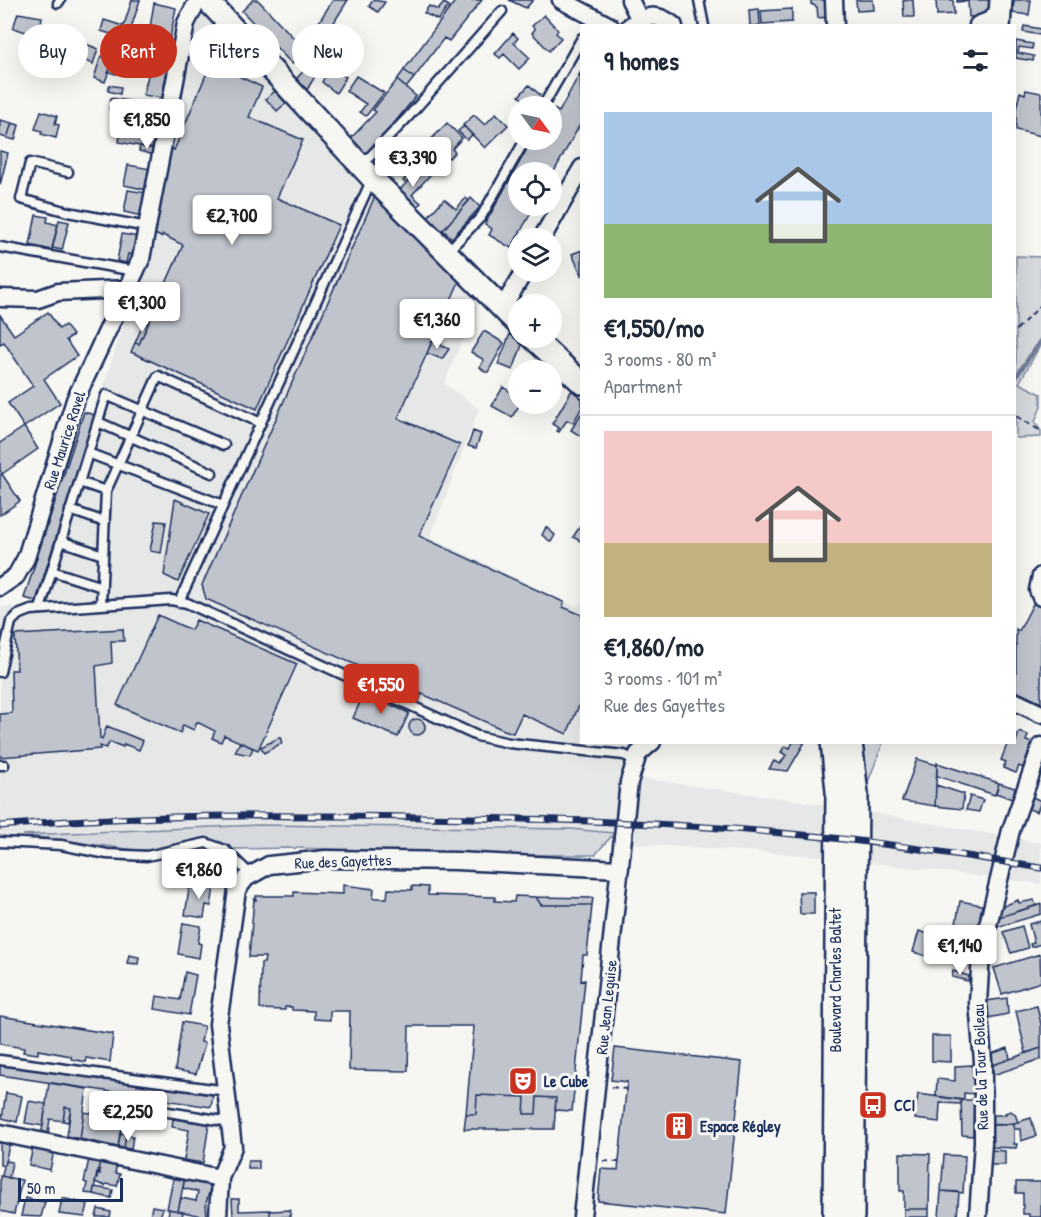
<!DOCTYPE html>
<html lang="en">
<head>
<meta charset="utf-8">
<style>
  body { margin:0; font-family:"Patrick Hand",sans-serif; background:#f6f6f7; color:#1f2937; height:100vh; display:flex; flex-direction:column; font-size:22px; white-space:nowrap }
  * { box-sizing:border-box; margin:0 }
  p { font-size:20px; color:#747a83 }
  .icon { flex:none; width:33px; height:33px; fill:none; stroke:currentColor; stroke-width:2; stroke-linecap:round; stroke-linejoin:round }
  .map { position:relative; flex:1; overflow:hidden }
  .panel { position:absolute; left:580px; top:24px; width:436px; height:720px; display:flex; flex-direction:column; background:#fff; border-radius:0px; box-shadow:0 6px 24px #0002 }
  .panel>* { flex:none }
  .guide { position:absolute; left:18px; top:24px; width:472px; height:54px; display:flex; gap:12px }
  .needle { width:39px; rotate:123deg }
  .fabs { position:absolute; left:508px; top:96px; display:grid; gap:12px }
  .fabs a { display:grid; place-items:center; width:54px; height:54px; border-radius:50%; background:#fff; box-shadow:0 6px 24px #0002; font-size:30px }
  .scale { position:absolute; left:18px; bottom:15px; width:105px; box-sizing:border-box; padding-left:6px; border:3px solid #1b2f5e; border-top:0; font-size:16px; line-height:21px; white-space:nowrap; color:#1b2f5e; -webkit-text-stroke:4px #f6f6f2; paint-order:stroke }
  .price { position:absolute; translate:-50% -51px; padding:0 14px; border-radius:6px; background:#fff; color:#222; font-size:20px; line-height:39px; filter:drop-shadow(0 2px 3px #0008) }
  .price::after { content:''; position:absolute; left:50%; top:36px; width:18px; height:14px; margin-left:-9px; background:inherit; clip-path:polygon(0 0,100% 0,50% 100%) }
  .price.current { background:#c8321e; color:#fff }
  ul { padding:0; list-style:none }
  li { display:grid; align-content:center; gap:12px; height:318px; padding:0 24px }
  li+li { border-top:2px solid #e0e1e3 }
  li span { display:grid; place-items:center; height:186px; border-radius:0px; color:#555 }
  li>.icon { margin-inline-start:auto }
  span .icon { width:108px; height:108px; fill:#fffc; stroke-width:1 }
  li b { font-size:26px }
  h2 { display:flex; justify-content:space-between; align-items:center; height:72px; padding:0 24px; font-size:26px }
  .tag { padding:0 21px; border-radius:27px; background:#fff; box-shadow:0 6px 24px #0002; font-size:21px; line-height:54px }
  .tag.current { background:#c8321e; color:#fff }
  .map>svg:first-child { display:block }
  .built { fill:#e6e7e7 }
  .green { fill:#d6d9dd; stroke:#78849e; stroke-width:1.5 }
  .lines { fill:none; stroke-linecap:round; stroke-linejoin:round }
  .stream { stroke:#717e99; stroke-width:4.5 }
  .building { fill:#c0c4cd; stroke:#1b2f5e; stroke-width:1.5 }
  .service-casing { stroke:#1b2f5e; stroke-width:13 }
  .minor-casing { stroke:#1b2f5e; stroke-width:21 }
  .tertiary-casing { stroke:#1b2f5e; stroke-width:26 }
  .path { stroke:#1b2f5e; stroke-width:2; stroke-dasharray:6 4.5; stroke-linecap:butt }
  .service { stroke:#f6f6f2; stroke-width:8 }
  .minor { stroke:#f6f6f2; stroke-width:16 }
  .tertiary { stroke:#f6f6f2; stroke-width:21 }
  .rail-casing { stroke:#1b2f5e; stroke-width:7 }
  .rail { stroke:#f6f6f2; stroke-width:4.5; stroke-dasharray:14; stroke-linecap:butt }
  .labels { text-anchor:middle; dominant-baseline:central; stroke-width:6; stroke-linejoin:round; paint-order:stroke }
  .street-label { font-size:16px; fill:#1b2f5e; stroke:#f6f6f2 }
  .poi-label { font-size:16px; font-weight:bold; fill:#1b2f5e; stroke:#f6f6f2; text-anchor:start }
</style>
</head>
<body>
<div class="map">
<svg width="1041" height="1217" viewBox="0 0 1041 1217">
  <rect width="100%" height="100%" fill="#f6f6f2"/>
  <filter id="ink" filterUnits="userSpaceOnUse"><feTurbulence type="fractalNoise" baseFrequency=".0167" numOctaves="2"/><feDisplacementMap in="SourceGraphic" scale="12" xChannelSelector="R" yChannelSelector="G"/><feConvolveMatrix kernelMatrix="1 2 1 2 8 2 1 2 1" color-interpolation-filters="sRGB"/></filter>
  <g filter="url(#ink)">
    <path class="built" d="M191,0H202L481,296L444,384L479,409L430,537L577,607L582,600V742L651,743L617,775L828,805L1041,843V884L820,856L625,843L596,839L135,829L0,838V607L31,606L143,265Z"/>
    <path class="green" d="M1016,256L1041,257V344L1019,383L1041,394V406L1035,422L1041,431V437L1016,438Z
      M861,743H883L868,782Z
      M259,825L571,829L614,833L595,855H517L293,848L233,849L221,842L201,838L150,850H135L23,835Z"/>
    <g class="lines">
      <path class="stream" d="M1016,377L1041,340"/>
    </g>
    <path class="building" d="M132,0H140L128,38L120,37Z
      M253,0H258L306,51L292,64L242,11Z
      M333,0H348L326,35L315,28Z
      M373,0L385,2L378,12L369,6Z
      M456,0H482L449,41L444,38L414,78L404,70Z
      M509,0H533L526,8Z
      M811,0H827L828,17L818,18L817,7L811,4Z
      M856,0H873L874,10L857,11Z
      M910,0H913L914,17H904L903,1Z
      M936,0H953L954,14L937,15Z
      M957,0H992L991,11L984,16L969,17L968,1L957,2Z
      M1014,0H1031L1029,15L1013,13Z
      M154,3L176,8L169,43L148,40Z
      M444,3L449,6L438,20L424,13L429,6L438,10Z
      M759,9L760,26H750L749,10Z
      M792,9V22L762,24L761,11Z
      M18,13L42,17L41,23L46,24L42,37L13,28Z
      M544,15L558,30L556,33L561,38L549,51L532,33L535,29L532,26Z
      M104,20L123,26L120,37L101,31Z
      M1024,26L1041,29V35L1023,32Z
      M513,33L518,38L514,43L530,58L519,69L504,54L500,58L495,54Z
      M79,41L98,49L93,64L73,56Z
      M1016,41L1033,44L1032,49L1019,47L1018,53L1034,56L1033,61L1016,58Z
      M156,45L171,49L162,98L143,95Z
      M101,56L113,60L105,82L94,78Z
      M112,62L119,64L116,74L109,72Z
      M211,63L262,87L249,117L303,140L277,198L339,225L257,409L131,352L135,343L139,344L183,245L163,235L161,237L153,233L171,148L174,150Z
      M310,64L318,71L307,90L296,79Z
      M330,67L346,77L336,93L322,82Z
      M404,70L414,78L406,88L397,80Z
      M580,73L582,121L552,175V172H519V206H535L511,248L489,235L492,229L485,224L532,140H552V108L559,112Z
      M356,76L384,93L366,116L360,112L366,104L346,91Z
      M397,80L416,96L383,137L364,155L350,139L376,112L373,110Z
      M109,85L121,87L120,94L108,91Z
      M529,85L540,95L534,106H530L519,96Z
      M1026,90L1041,93V136L1016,130V109L1020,92L1025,94Z
      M275,91L286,103L277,111L266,99Z
      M111,98L146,104L144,116L109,109Z
      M41,111L57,116L55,124L59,125L56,138L41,134L42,131L35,129Z
      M496,113L508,125L485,148L463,125L474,115L485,125Z
      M0,120L12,123L7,138L0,136Z
      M12,123L19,125L15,140L7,138Z
      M134,123L159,128L155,149L119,142L121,131L133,133Z
      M447,123L462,138L452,149L455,152L449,158L436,150L424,163L416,155Z
      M464,126L472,135L467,140L458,131Z
      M140,146L155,149L154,155L139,151Z
      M403,149L421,167L406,183L403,181L407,177L391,161Z
      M436,150L444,155L437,162L430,157Z
      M0,151L8,153L0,185Z
      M128,165L151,169L147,190L124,185Z
      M421,167L430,175L412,195L421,203L413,210L396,194Z
      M128,190L147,193L142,216L124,212Z
      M375,196L459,282L398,418L460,445L419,536L561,601L564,602L563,607L582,615V698L567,734L522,714L513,733L504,730L206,599L202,585Z
      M466,198L469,201L438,235L424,221L444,199L456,209Z
      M471,198L480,207L452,238L443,230Z
      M36,215L48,217L47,222L58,225L52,250L30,245Z
      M59,220L69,222L62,250L52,248Z
      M122,234L139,237L135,256L128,254L126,263L117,261Z
      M582,250V276L572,254Z
      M48,312L59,329L65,325L73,335L66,340L77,356L44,379L60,403L24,427L8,403L33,386L4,342L0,344V315L14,335Z
      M144,322L148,324L139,344L135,343Z
      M484,331L504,343L488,372H485L480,367L484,360L471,352Z
      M510,334L522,345L513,370L498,364Z
      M432,341L449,349L442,359L427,353Z
      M503,387L512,393L511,395L519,400L520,404L512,417L492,406Z
      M572,390L582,399V407L573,423L567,420L559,432L557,431L559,428L552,424Z
      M84,412L95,415L36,601L24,598Z
      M581,414L582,415V437L571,430Z
      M24,427L38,449L2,474L0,470V443Z
      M473,431L481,434L476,448L468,446Z
      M2,474L20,501L0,515V475Z
      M175,499L209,514L178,582L164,575Z
      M156,521L166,522L161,553L150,551Z
      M581,525L582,526V542L573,537Z
      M546,527L555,535L551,542L542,535Z
      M1035,600L1041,603V703L1016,691V629L1019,631Z
      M158,615L191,630L196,620L297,664L258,750L224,735L221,742L212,738L215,731L197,722L194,730L183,725L180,733L117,705Z
      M123,629L124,641H111L112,663L96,666L100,738L102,739L107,726L143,741L139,750L124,744L123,747L110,742L106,748L100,746V749L0,757V714L12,713L11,670H17L15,635Z
      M376,674L422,694L418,704L371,684Z
      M364,693L409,713L398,737L353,718Z
      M409 727a8 8 0 1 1 16 0a8 8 0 1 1-16 0Z
      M1019,732L1028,735L1026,741L1032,743L1023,768L1019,766L1016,773L1003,768L1006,762L1001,760L1008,742H1016Z
      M280,737L282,743L264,753L261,747Z
      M240,742L253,748L250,755L235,752Z
      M793,742H805L788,771L769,769L774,761L780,764L786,755L781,752L785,746L790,748Z
      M917,759L937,765L935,806L902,801Z
      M937,763L999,783L995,795L937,776Z
      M999,783L1015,788L1012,799L996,793Z
      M936,785L964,794L962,809L935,806Z
      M970,796L983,800L979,812L966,810Z
      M1033,797L1041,801L1037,812L1029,809Z
      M190,883L214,887L211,906L206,905L204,918L185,915Z
      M343,885L374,889L373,898H387L388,889L412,890V886L428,887V895L495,897V901L514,902L515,896L536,897L541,905H592L587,955H583L581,981L585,980L572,1111L555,1110L556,1098L537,1097L536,1114H524L525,1097L477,1095L476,1114H466L474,1026H409L408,1071L349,1070L350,1011H330V1020L314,1019V1011L292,1010V1007H285V1010L260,1009L261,963H264L265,957H249L254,899L256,900V896H294V892L343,894Z
      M799,892H814V914H800Z
      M536,897L593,898L592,905H541Z
      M1018,900L1019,903L1034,900L1036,906L999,917L1001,907Z
      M960,901L982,905L978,928L956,924Z
      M1041,904V914L997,927L999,917Z
      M1041,921V944L1031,947L1030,944L1034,943L1029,924Z
      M183,923L201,926L198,943L201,944L199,958L178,954Z
      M1022,926L1028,948L1011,953L1003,932Z
      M919,931L937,937L930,957L913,952Z
      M965,934L976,936L972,955L960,952Z
      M1040,954L1041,982L1002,994L994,968Z
      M129,955L139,957L138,964L127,963Z
      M953,971L969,976L968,981L952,977Z
      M185,972L196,975L189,1015L155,1009L157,996L180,1000Z
      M1007,998L1008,1014L988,1018L986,1001Z
      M1037,1006L1041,1024V1048L1026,1053L1016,1011Z
      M0,1016L113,1034L110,1062L86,1058V1062L71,1059V1056L38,1050V1054L23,1052L24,1048L0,1044Z
      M182,1022L204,1026L201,1042L205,1043L196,1074L175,1070Z
      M932,1036H951V1062L932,1061Z
      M615,1048L742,1062L726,1214L598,1201L601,1169L618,1170L627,1082L611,1080Z
      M1008,1048L1010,1059L993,1065L991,1054Z
      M1041,1048V1059L993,1075V1065Z
      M0,1063L213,1095L211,1107L0,1075Z
      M972,1065L974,1094L964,1093V1100L936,1096L937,1079L955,1081V1066Z
      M49,1083L87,1089L80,1139L67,1136L71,1108L65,1107L63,1121L50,1119L48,1133L42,1131Z
      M6,1093L22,1096L17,1122L2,1118Z
      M918,1094L961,1100V1104L940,1103L939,1122L915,1119Z
      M477,1095L525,1097L524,1114H536L537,1097L556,1098L554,1129H464L466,1114H476Z
      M961,1100H974L973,1136L962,1135Z
      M29,1101L46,1104L43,1126L25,1123Z
      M65,1107L71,1108L68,1122L63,1121Z
      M98,1110L110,1113V1117L123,1120L118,1147L80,1139L84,1112L97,1114Z
      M1011,1111L1015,1114L1018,1122L1005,1125H992V1115H1006L1005,1113Z
      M1031,1118L1036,1136L1021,1141L1020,1129H1014V1123Z
      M173,1119L209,1124L203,1163L184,1160L189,1130L172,1127Z
      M1014,1123V1144H1017L1016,1148L991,1147L992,1125Z
      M120,1133L126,1134L124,1148L118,1147Z
      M126,1134L133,1136L131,1149L124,1148Z
      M0,1140L10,1142L4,1166L0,1165Z
      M33,1147L54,1151L50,1170L29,1165Z
      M991,1150L1005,1151V1165H991Z
      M900,1153L930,1154L929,1209H904V1191H900Z
      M944,1155L965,1156L963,1193L941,1191Z
      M89,1159L100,1161L98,1170H100V1174L97,1173L93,1194L85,1193L87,1183L84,1182Z
      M5,1161L12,1162L9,1178L2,1176Z
      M100,1161L117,1164L115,1173L120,1174L117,1186L106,1184L105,1186L95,1182L100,1170H98Z
      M248,1161H259V1169H248Z
      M174,1175L185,1177L178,1211L167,1209Z
      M0,1176L22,1180L14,1214L0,1211Z
      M185,1177L206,1181L210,1189L206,1203L207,1217L178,1211L181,1198L196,1201L198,1192L183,1188Z
      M1016,1182H1041V1217H1029V1214H1023V1193H1016Z
      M94,1187L113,1190L111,1198L93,1194Z
      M941,1191L959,1192L957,1217H939Z
      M25,1198L45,1202L41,1217L21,1216Z
      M62,1198L88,1204L85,1217L59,1214Z
      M232,1199H239V1211L270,1210V1217H233Z
      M152,1206L163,1208L160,1217H150Z
      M98,1209L111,1212L110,1217H96Z
      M169,1209L183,1212L182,1217H168Z
      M904,1209H929V1217H904Z
      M290,1210V1217H270V1211Z"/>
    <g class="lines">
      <g class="service-casing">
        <path id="service" d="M699,0L704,26
          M58,3L60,0
          M543,106L582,38
          M361,166L408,117L502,11
          M68,172L30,163L21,199L68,212L147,227
          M0,247L135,271
          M447,252L481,217L525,140
          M98,422L212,473
          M88,453L223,505
          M79,482L106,491
          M70,510L105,522
          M61,541L103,555
          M52,571L102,587
          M179,602L372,179
          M101,605L106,491L158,376L261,423
          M40,609L106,395L224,445
          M0,672L11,622L18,615L31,610L171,600L187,603L477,736L509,743L624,755L635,760
          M0,765H4
          M0,842L61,845L107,854L147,856L206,843L225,850L251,875
          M0,1060L227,1091
          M107,1102L230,1122"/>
      </g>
      <g class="minor-casing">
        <path id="minor" d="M561,0L610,26
          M630,0L639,18
          M834,0L835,26
          M978,25L991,20L1000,9
          M630,26C644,14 659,13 674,26
          M542,238L582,168
          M0,298L38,299L58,292L127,289
          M502,309L524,272
          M1041,576L1038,590L1041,597
          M0,587L16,576L26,558L75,400L141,259L186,23L198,0
          M1016,702L1041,714
          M0,1133L220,1178
          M218,1217L220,1178L233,1147L218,1024L237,890L246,878L269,865L326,859L456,861L620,869
          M582,1217L629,782L638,754L652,742
          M978,1217L983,1142V1061L978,1003L981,954L1011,830L1041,746"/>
      </g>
      <g class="tertiary-casing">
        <path id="tertiary" d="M207,0L374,180L519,325
          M999,26L1001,0
          M533,338L582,383
          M832,742L837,791L834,1217
          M851,742L857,794L853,1217"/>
      </g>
      <path class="path" d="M1016,330L1041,305
        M1016,416L1041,431
        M611,1087L626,1089
        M603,1161L619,1162"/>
      <use href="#service" class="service"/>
      <use href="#minor" class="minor"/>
      <use href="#tertiary" class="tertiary"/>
      <g class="rail-casing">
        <path id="rail" d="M0,826C139,814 280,815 419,817C544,819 668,822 792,834C875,841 958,854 1041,868"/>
      </g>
      <use href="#rail" class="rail"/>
    </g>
  </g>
  <defs>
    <g id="theatre-square" transform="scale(1.5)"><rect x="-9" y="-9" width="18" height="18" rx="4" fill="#c8321e" stroke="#f6f6f2"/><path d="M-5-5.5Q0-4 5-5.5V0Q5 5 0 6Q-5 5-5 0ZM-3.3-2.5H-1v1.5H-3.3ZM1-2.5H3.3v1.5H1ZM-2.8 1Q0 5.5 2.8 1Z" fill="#fff"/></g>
    <g id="bus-square" transform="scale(1.5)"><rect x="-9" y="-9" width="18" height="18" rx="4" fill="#c8321e" stroke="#f6f6f2"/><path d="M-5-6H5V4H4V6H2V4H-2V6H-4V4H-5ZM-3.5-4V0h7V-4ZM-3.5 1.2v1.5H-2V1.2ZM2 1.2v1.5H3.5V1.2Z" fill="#fff"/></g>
    <g id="building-square" transform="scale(1.5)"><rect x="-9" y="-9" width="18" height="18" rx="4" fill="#c8321e" stroke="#f6f6f2"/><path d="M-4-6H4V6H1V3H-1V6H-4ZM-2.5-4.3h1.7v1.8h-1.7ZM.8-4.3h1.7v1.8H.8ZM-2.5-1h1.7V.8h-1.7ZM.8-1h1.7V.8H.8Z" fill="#fff"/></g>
  </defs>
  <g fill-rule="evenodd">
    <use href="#theatre-square" x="523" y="1081"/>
    <use href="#bus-square" x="873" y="1105"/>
    <use href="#building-square" x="679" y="1126"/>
  </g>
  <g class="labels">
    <g class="street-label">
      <text transform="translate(64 440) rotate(-72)">Rue Maurice Ravel</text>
      <text transform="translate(343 861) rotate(-2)">Rue des Gayettes</text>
      <text transform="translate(835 980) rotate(-90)">Boulevard Charles Baltet</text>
      <text transform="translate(606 1007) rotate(-84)">Rue Jean Leguise</text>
      <text transform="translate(980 1067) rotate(-92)">Rue de la Tour Boileau</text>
    </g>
    <g class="poi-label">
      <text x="544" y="1081">Le Cube</text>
      <text x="894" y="1105">CCI</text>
      <text x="700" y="1126">Espace Régley</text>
    </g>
  </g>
</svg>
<div class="fabs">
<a><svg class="needle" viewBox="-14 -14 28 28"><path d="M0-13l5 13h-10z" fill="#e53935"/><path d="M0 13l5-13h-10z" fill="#747a83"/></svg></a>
<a><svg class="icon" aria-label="locate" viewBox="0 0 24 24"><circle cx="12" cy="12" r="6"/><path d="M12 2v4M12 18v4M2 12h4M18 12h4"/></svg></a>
<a><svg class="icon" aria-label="layers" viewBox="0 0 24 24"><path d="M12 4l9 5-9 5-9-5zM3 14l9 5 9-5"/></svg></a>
<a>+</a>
<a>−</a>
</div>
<div class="scale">50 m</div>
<b class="price" style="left:147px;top:150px">€1,850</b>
<b class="price" style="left:413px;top:188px">€3,390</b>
<b class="price" style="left:232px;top:246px">€2,700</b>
<b class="price" style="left:142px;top:333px">€1,300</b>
<b class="price" style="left:437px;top:350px">€1,360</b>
<b class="price current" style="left:381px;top:715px">€1,550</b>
<b class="price" style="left:199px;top:900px">€1,860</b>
<b class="price" style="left:960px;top:976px">€1,140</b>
<b class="price" style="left:128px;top:1142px">€2,250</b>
<div class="guide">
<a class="tag">Buy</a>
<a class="tag current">Rent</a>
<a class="tag">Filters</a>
<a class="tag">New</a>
</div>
<section class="panel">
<h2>9 homes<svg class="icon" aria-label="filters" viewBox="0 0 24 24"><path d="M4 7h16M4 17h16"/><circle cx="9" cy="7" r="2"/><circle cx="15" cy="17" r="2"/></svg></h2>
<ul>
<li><span style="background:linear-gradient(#a9c7e8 60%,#8fb573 0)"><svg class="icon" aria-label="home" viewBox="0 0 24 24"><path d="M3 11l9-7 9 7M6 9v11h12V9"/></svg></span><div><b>€1,550/mo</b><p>3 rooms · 80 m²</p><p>Apartment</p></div></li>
<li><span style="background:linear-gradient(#f6c9c9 60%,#c2b280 0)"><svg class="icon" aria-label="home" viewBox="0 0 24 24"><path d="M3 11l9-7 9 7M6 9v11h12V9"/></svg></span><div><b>€1,860/mo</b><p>3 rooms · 101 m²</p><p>Rue des Gayettes</p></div></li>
</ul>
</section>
</div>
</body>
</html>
